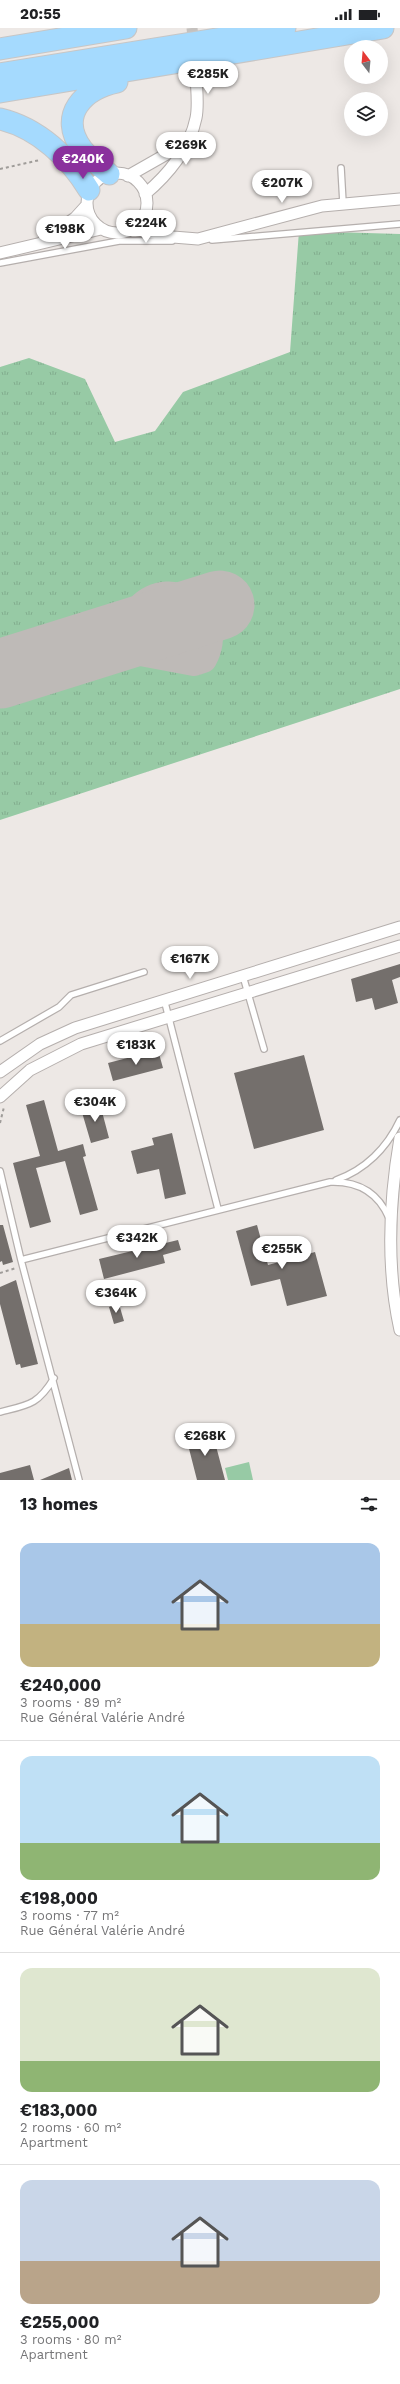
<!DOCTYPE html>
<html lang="en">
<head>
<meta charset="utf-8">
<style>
  body { margin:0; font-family:"Work Sans",sans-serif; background:#f6f6f6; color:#202124; height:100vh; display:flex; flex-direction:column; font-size:15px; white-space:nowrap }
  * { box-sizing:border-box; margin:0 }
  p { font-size:13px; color:#757577 }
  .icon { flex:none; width:22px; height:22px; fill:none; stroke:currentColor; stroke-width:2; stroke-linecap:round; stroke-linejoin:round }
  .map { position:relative; height:1452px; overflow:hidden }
  .side { display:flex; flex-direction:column; background:#fff; flex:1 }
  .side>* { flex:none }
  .needle { width:26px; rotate:344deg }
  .tools { position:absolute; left:344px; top:12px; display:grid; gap:8px }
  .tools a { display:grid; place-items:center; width:44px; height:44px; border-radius:50%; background:#fff; box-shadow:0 4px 16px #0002; font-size:20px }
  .price { position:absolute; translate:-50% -34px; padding:0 9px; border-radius:14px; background:#fff; color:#222; font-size:13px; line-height:26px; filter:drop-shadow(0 1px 2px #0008) }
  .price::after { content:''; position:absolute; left:50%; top:24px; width:12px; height:9px; margin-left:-6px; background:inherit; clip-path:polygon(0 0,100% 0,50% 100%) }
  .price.selected { background:#8a309d; color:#fff }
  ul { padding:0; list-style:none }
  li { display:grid; align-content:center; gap:8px; height:212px; padding:0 20px }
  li+li { border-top:1px solid #e0e0e0 }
  li span { display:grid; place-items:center; height:124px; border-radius:12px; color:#555 }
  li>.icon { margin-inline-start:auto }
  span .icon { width:72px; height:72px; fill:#fffc; stroke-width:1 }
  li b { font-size:17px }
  h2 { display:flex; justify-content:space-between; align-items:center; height:48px; padding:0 20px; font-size:17px }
  .status { display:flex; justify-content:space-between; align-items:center; height:28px; padding:0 20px; background:#fff; direction:ltr }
  .status svg { height:11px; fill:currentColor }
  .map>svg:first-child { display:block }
  .grass { fill:url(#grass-tufts) }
  .park { fill:#97caa5 }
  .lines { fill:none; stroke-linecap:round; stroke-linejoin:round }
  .taxiway { stroke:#bebab7; stroke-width:28 }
  .runway { stroke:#bebab7; stroke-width:69 }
  .building { fill:#746f6c }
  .minor-tunnel { stroke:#c5c1be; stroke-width:11; stroke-dasharray:11 5.5; stroke-linecap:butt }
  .service-casing { stroke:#b5afad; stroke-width:8 }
  .minor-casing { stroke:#b5afad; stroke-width:13 }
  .motorway-casing { stroke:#c7c6c6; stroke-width:23 }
  .path { stroke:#9f9c99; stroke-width:2; stroke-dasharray:3 3; stroke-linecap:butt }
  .service { stroke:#fff; stroke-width:5.5 }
  .minor { stroke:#fff; stroke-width:11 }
  .motorway { stroke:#a5dafe; stroke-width:21 }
</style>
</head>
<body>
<div class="status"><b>20:55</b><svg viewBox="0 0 49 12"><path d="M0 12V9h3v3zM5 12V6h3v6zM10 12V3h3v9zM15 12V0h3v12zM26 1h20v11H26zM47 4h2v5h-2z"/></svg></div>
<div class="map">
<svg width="400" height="1452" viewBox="0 0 400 1452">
  <defs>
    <pattern id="grass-tufts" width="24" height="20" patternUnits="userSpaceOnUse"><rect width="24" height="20" fill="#97caa5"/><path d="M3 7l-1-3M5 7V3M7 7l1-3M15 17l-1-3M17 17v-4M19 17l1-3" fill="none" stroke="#82ad8e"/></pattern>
  </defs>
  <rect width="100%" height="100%" fill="#ede8e5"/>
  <path class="grass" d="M299,203L400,206V661L0,792V339L29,330L85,351L115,414L155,403L183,364L290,324Z"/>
  <path class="park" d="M249,1434L253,1452H228L225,1440Z"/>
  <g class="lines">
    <path class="taxiway" d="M98,616L194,634L203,631C227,587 173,545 139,581C133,588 130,598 128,606"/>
    <path class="runway" d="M0,646L220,577"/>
  </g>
  <path class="building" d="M400,936V949L392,952L398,975L375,982L372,970L356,974L351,951Z
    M158,1022L163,1040L113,1053L108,1035Z
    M304,1027L324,1102L254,1121L234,1045Z
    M44,1072L58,1123L83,1116L86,1128L83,1129L98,1182L80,1187L65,1133L36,1140L51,1194L30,1200L13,1135L40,1128L26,1077Z
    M100,1076L109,1110L91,1115L81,1081Z
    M172,1105L186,1166L165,1171L159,1141L137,1146L131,1123L154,1117L152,1110Z
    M0,1197H3L13,1234L3,1237L2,1233L0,1234Z
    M257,1197L268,1237L315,1224L327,1268L287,1278L280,1251L251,1258L236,1203Z
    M178,1212L181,1222L163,1227L165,1235L104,1251L99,1231Z
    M16,1252L38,1336L21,1340L20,1336L16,1337L0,1276V1259Z
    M119,1276L124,1293L114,1296L109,1279Z
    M212,1403L225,1452H197L186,1409Z
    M30,1437L34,1452H0V1445Z
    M69,1440L72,1452H40Z"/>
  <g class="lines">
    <path class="minor-tunnel" d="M192,0L194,19"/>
    <g class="service-casing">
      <path id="service" d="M341,140L343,175
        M212,212L400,196
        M0,235L119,213H172
        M243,948L264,1021
        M164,971L218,1181
        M0,1013L59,979L71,967L144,944
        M0,1143L21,1232L79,1452
        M336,1152C365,1142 387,1120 400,1092
        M21,1232L330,1154C357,1153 378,1164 389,1190
        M0,1384C28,1377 38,1377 54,1350"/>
    </g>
    <g class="minor-casing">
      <path id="minor" d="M87 175a30 30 0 1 1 60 0a30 30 0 1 1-60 0Z
        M128,148L179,119L184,111
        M145,166C168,147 190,120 196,90C199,76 196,58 196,44
        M146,184L163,207
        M133,201L173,209L198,211L322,178L400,171
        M44,211L75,190L85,179
        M0,225L101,201
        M0,1044L40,1016L75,1000L400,899
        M0,1069L30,1042L81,1016L400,918
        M400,1110C389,1174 386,1239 400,1302"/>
    </g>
    <g class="motorway-casing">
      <path id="motorway" d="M0,21L126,0
        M0,46L285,0
        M0,64L383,0
        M0,91C38,100 70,130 89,162
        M109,146C100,138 89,130 82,121C57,87 84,61 117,54"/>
    </g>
    <path class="path" d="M0,141L40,132
      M0,1095L4,1079
      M0,1245L16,1240"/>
    <use href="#service" class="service"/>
    <use href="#minor" class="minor"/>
    <use href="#motorway" class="motorway"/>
  </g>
</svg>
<div class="tools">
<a><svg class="needle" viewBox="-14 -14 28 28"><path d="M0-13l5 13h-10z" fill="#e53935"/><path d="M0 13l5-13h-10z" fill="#757577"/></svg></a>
<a><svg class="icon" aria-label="layers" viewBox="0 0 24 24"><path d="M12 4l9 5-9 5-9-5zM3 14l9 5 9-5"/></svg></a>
</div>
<b class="price" style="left:208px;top:67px">€285K</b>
<b class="price" style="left:186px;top:138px">€269K</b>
<b class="price selected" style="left:83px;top:152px">€240K</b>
<b class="price" style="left:282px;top:176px">€207K</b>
<b class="price" style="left:146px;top:216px">€224K</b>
<b class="price" style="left:65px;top:222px">€198K</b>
<b class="price" style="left:190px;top:952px">€167K</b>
<b class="price" style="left:136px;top:1038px">€183K</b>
<b class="price" style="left:95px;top:1095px">€304K</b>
<b class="price" style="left:137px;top:1231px">€342K</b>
<b class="price" style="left:282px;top:1242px">€255K</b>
<b class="price" style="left:116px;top:1286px">€364K</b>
<b class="price" style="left:205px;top:1429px">€268K</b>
</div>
<section class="side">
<h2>13 homes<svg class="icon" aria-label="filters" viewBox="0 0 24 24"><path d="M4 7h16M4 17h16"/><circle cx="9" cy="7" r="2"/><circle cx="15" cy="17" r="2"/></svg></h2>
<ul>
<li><span style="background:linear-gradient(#a9c7e8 65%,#c2b280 0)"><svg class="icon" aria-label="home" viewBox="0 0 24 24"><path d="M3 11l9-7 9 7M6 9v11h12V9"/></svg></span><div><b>€240,000</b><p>3 rooms · 89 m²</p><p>Rue Général Valérie André</p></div></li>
<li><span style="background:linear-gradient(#bfe0f5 70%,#8fb573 0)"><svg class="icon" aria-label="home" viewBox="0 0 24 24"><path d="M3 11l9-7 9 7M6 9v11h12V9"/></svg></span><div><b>€198,000</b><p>3 rooms · 77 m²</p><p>Rue Général Valérie André</p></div></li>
<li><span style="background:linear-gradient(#dfe7d0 75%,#8fb573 0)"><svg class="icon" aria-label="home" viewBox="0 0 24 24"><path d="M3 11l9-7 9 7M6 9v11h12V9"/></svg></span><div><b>€183,000</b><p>2 rooms · 60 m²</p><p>Apartment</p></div></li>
<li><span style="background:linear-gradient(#c9d6e8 65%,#b9a48a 0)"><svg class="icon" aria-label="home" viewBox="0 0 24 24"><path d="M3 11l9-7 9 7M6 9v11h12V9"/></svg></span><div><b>€255,000</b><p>3 rooms · 80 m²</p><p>Apartment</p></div></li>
</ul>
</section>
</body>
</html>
